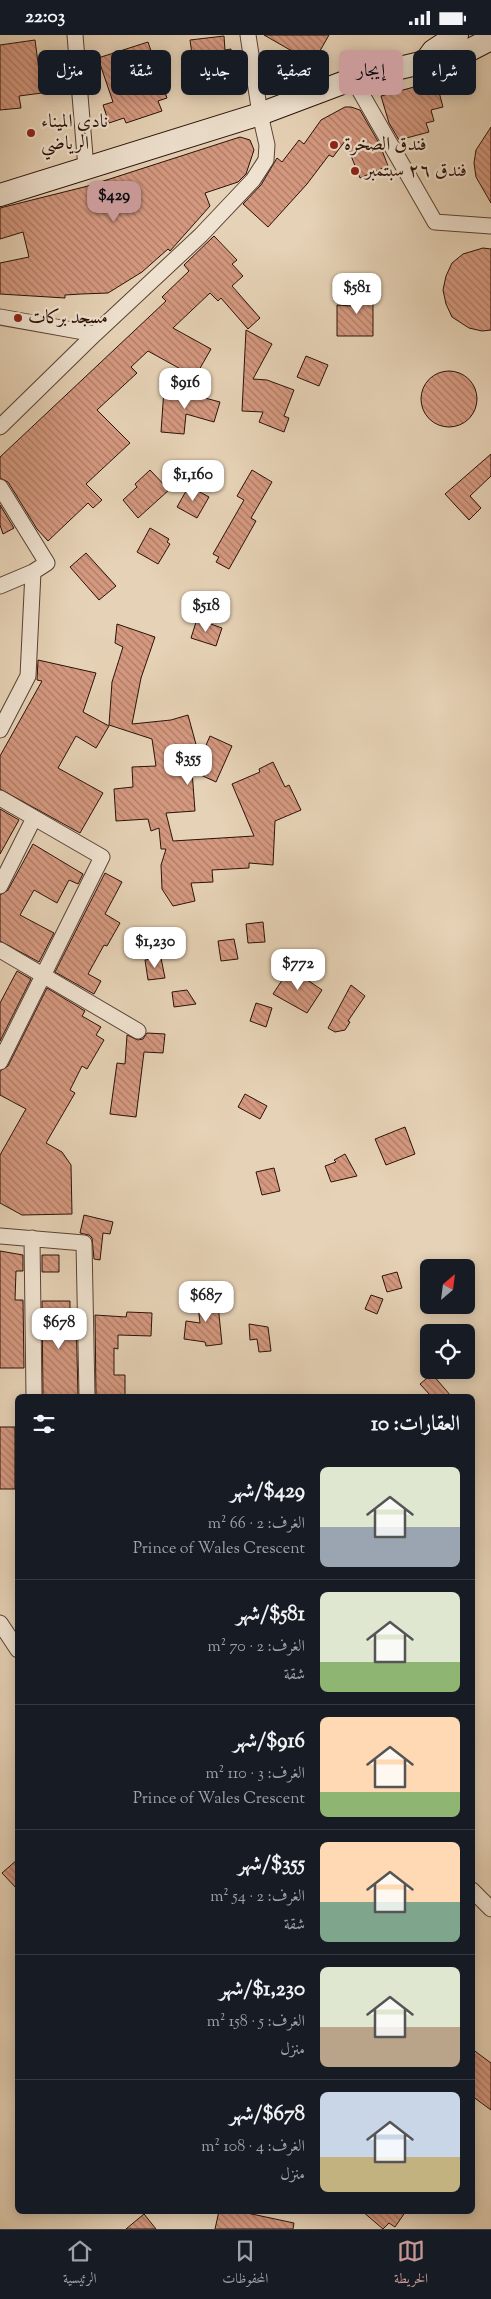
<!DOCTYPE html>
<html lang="ar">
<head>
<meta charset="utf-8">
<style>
  body { margin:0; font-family:"Sorts Mill Goudy",Amiri,serif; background:#242831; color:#f1f3f6; direction:rtl; height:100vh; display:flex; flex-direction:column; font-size:19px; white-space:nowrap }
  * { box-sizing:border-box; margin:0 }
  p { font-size:16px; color:#9ea1a6 }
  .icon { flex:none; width:28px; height:28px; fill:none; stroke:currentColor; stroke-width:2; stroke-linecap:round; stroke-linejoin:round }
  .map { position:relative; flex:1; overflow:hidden; direction:ltr }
  .sheet { position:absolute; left:15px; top:1359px; width:460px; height:820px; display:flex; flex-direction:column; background:#171b24; border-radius:8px; box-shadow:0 2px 12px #0003; direction:rtl }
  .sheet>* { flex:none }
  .top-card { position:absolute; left:15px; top:15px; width:461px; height:45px; direction:rtl; display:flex; gap:10px }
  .needle { width:32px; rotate:28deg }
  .buttons { position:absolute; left:420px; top:1224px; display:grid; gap:10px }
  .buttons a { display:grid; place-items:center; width:55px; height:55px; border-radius:8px; background:#171b24; box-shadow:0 2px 12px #0003; font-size:25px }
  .price { position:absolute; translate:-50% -42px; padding:0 11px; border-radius:10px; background:#fff; color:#222; font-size:16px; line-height:32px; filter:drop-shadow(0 1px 2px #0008) }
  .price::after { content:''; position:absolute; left:50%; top:30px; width:15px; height:11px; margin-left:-8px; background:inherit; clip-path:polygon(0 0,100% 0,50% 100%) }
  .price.active { background:#c59692; color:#111 }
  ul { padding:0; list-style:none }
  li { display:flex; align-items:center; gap:15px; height:125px; padding:0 15px }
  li+li { border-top:1px solid #363941 }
  li span { display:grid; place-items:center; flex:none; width:140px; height:100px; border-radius:8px; color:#555 }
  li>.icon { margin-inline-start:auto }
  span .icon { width:60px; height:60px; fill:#fffc; stroke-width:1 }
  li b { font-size:21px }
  h2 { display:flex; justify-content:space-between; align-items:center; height:60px; padding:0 15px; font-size:21px }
  .chip { padding:0 18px; border-radius:8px; background:#171b24; box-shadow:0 2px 12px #0003; font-size:18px; line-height:45px }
  .chip.active { background:#c59692; color:#111 }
  .status { display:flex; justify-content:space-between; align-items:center; height:35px; padding:0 25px; background:#171b24; direction:ltr }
  .status svg { height:14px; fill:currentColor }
  .tab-bar { display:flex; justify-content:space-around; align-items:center; height:70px; border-top:1px solid #363941; background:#171b24; font-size:14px; color:#9ea1a6 }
  .tab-bar a { display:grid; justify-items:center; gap:2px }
  .tab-bar .active { color:#c59692 }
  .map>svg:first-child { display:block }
  .building { fill:url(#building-back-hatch); stroke:#2c1208 }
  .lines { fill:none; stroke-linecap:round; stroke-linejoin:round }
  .minor-casing { stroke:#5a4234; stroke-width:17 }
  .secondary-casing { stroke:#2c1208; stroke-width:24 }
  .minor { stroke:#efe2d0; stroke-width:15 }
  .secondary { stroke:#efe2d0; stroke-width:22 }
  .poi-dot { fill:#8f2418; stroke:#efe2d0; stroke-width:2 }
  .labels { text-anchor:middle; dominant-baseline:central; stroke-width:4.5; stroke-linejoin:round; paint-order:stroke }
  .poi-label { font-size:19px; fill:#2c1208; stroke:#efe2d0; text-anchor:start }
</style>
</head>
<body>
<div class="status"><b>22:03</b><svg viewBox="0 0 49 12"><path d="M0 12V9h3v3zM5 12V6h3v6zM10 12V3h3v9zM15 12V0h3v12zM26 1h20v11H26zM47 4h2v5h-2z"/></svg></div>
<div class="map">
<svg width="491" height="2194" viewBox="0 0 491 2194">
  <defs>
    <pattern id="building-back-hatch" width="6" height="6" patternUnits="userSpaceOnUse" patternTransform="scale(1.25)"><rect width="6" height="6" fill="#d59980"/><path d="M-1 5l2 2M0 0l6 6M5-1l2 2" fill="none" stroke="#ad7b67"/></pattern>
  </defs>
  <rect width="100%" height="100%" fill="#e6d2b6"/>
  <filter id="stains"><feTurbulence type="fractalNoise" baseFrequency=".004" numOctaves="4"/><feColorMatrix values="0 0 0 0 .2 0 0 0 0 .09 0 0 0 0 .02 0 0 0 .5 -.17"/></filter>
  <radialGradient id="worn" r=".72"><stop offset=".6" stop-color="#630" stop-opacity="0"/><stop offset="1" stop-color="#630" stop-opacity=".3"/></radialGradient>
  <path class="building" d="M264,0H329L313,28Z
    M224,1L225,15L231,14L232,26L224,27L226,38L208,40V47L196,48L190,5Z
    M35,5L42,58L19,61L21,73L0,75V10Z
    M148,7L167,63L158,66L162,76L126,88L124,83L109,88L103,70L113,67L98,23Z
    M436,46L443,72L431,75L434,86L426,88L429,97L399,105L389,88L381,61Z
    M345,72H351L360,75L380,110L388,131L360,143L345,106L333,122L329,120L307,149L268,192L243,169L261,150L277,123L282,127L299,105L304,109L321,85Z
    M491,92V168L476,142L474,128L476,115Z
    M240,102L250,105L254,115L246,139L238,147L205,158L210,171L170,216L168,214L142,237L108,258L81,259L65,260V263L0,259V228L29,222L23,197L0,204V173L88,151Z
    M214,201L237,225L232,229L243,241L232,251L260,283L248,294L221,263L218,266L210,258L173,293L211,314L195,342L148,316L131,332L137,338L97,375L130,408L86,449L102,465L93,473L88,468L48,506L37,494L8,447L0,443V422L166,266L162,262L189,236L184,230Z
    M483,213L491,214V295L482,296L469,293L452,282L446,269L443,255L446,241L452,228L463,219Z
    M351,253H373V301H337V270L351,271Z
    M246,295L272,309L253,344L267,345L294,355L284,381L289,383L284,397L259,387L263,377L242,376Z
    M306,321L328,330L319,351L297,342Z
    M421 364a28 28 0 1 1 56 0a28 28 0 1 1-56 0Z
    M164,354L187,356L186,358L220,367L214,387L186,379L184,399L161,397Z
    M491,419V441L470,461L481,473L469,485L445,459Z
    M150,435L169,455L138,483L123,465L137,452L135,449Z
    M252,435L272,447L251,483L256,486L229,534L216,527L219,522L213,519L244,465L237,461Z
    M189,451L209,462L197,483L177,472Z
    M0,470L14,493L3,499L0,490Z
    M150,493L169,504L167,507L170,509L158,529L137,517Z
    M86,518L116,551L99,565L70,532Z
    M197,584L222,593L216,611L191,603Z
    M117,589L155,602L141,643L132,689L171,685L188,680L200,724L210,701L232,711L216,747L192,736L195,776L166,778L173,806L254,801L232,749L260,737L259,734L273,727L285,752L289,750L301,775L275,786L273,830L249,828V833L212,835L213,847L191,848L195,866L173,871L162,854L161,830L166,814H161L159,793L151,796L148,784L116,786L114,754L133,752L132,732L156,731L152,704L109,690L112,647L123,612L115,608Z
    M38,625L96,638L83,677L109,691L96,713L76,701L58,733L103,758L80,798L0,754V721L42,646L37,645Z
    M0,774L19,785L0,819Z
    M33,809L83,839L78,849L69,845L57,868L34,855L20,880L54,898L39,927L0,906V860L8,855Z
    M105,838L122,847L105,879L120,888L107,911L104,910L88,939L101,946L94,959L55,937Z
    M263,887L265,907L248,908L246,889Z
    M234,904L238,924L221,926L218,906Z
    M161,923L165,943L148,945L145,925Z
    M290,933L322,955L307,978L273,959Z
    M17,936L31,944L0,1006V968Z
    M351,950L365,961L348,986L350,987L345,995L335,997L328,993Z
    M47,953L85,976L82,981L101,992L96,1000L104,1005L87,1034L82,1031L70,1055L75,1058L46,1108L62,1117L71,1130L72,1179L22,1180L0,1168V1120L26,1074L0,1060V1036L8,1031Z
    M187,955L196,969L174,972L172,957Z
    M256,968L272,973L266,992L250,986Z
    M147,998L165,999L163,1018L144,1017L136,1082L110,1079L117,1028L125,1029L127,1000L138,1005L143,1004Z
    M245,1059L267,1071L260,1084L238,1072Z
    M405,1092L415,1119L386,1130L375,1104Z
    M345,1119L357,1141L331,1147L325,1131L336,1127L334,1125Z
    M274,1133L280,1156L262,1160L256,1137Z
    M84,1180L113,1187L110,1199L103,1198L100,1225L94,1224L92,1203L89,1200L80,1198Z
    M0,1216L23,1220V1236H16L15,1265H23L24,1333H0Z
    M42,1220H59V1237H42Z
    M397,1237L402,1253L387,1257L382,1241Z
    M217,1260L222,1309L206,1311L205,1307L184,1304L186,1286L200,1288L197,1262Z
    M371,1260L383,1264L377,1279L365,1274Z
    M42,1266H70V1279H76L78,1361H43Z
    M127,1277L152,1278L151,1301L118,1300V1314L114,1313V1340H125V1361H96L95,1280L126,1282Z
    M249,1289L268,1292L271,1316L259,1317L257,1304L250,1305Z
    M432,1339L451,1361H431L420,1349Z
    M0,1392H15V1454H0Z
    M18,1824V1855L2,1838Z
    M472,2014L491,2028V2075L472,2061Z
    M219,2176H248L247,2178L294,2188L293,2194H215Z
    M362,2176H406L395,2192L389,2188L383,2194Z
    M144,2179L156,2194H126Z"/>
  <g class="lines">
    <g class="minor-casing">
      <path id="minor" d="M75,0L86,133
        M353,44L435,187L491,191
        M0,282L95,299
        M0,392L95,299L201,200L253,145L266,125L267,110L260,79L248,0
        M0,452L47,528L33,537L0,551
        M0,695L28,641L33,537
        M0,763L102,822L0,1027
        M0,851L34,783
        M0,915L138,996
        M0,1201L84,1208L87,1361
        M32,1203L34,1361
        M0,1588L18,1615
        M472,1855L491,1874"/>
    </g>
    <g class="secondary-casing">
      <path id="secondary" d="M425,27L433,16L457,0
        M0,160L260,79L353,44L425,27L438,29L458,21L491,4"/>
    </g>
    <use href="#minor" class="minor"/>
    <use href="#secondary" class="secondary"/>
  </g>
  <g class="poi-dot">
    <circle cx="31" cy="98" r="5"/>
    <circle cx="334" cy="110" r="5"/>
    <circle cx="355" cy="136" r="5"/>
    <circle cx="18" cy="283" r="5"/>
  </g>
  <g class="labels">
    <g class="poi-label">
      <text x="41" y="87">نادي الميناء<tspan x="41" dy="22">الرياضي</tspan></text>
      <text x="344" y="110">فندق الصخرة</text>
      <text x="365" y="136">فندق ۲٦ سبتمبر</text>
      <text x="28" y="283">مسجد بركات</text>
    </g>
  </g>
  <rect width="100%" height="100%" filter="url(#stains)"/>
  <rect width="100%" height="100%" fill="url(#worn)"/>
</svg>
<div class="buttons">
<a><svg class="needle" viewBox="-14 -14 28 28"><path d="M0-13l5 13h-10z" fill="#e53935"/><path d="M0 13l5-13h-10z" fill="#9ea1a6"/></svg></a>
<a><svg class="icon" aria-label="locate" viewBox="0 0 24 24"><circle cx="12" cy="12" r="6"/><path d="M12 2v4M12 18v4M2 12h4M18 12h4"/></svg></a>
</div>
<b class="price active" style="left:114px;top:188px">$429</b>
<b class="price" style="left:357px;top:280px">$581</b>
<b class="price" style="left:185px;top:375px">$916</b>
<b class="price" style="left:193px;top:467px">$1,160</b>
<b class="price" style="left:206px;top:598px">$518</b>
<b class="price" style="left:188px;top:751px">$355</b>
<b class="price" style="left:155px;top:934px">$1,230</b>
<b class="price" style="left:298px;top:956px">$772</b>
<b class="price" style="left:206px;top:1288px">$687</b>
<b class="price" style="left:59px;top:1315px">$678</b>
<div class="top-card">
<a class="chip">شراء</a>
<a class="chip active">إيجار</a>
<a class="chip">تصفية</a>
<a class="chip">جديد</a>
<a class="chip">شقة</a>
<a class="chip">منزل</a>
</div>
<section class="sheet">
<h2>العقارات: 10<svg class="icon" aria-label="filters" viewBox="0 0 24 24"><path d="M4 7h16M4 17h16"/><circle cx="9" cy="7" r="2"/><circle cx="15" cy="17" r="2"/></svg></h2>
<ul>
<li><span style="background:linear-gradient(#dfe7d0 60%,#9aa5b1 0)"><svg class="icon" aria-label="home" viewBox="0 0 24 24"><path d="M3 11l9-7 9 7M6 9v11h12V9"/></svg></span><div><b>$429/شهر</b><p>الغرف: 2 · 66 m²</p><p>Prince of Wales Crescent</p></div></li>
<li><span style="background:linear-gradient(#dfe7d0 70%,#8fb573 0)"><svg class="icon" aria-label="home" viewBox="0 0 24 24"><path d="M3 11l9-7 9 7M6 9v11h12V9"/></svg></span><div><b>$581/شهر</b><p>الغرف: 2 · 70 m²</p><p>شقة</p></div></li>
<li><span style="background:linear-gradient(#ffd9b3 75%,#8fb573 0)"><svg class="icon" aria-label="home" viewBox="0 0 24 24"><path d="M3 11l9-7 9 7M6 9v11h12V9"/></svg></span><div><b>$916/شهر</b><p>الغرف: 3 · 110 m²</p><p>Prince of Wales Crescent</p></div></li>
<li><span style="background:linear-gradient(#ffd9b3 60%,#7fa58c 0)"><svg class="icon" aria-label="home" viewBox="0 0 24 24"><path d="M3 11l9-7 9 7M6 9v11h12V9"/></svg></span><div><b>$355/شهر</b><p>الغرف: 2 · 54 m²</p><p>شقة</p></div></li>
<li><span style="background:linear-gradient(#dfe7d0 60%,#b9a48a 0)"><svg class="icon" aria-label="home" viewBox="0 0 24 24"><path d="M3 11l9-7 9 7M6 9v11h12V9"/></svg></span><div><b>$1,230/شهر</b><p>الغرف: 5 · 158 m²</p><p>منزل</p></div></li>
<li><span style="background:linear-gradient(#c9d6e8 65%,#c2b280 0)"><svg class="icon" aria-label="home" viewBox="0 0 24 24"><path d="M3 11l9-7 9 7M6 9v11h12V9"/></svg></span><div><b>$678/شهر</b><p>الغرف: 4 · 108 m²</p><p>منزل</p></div></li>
</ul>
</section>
</div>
<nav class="tab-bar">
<a class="active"><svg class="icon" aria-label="map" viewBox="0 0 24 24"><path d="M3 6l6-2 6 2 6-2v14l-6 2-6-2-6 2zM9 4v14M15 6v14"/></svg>الخريطة</a>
<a><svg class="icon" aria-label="saved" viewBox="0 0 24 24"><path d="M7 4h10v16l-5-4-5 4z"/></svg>المحفوظات</a>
<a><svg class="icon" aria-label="home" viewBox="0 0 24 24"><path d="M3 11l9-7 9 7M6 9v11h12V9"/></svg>الرئيسية</a>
</nav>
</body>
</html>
